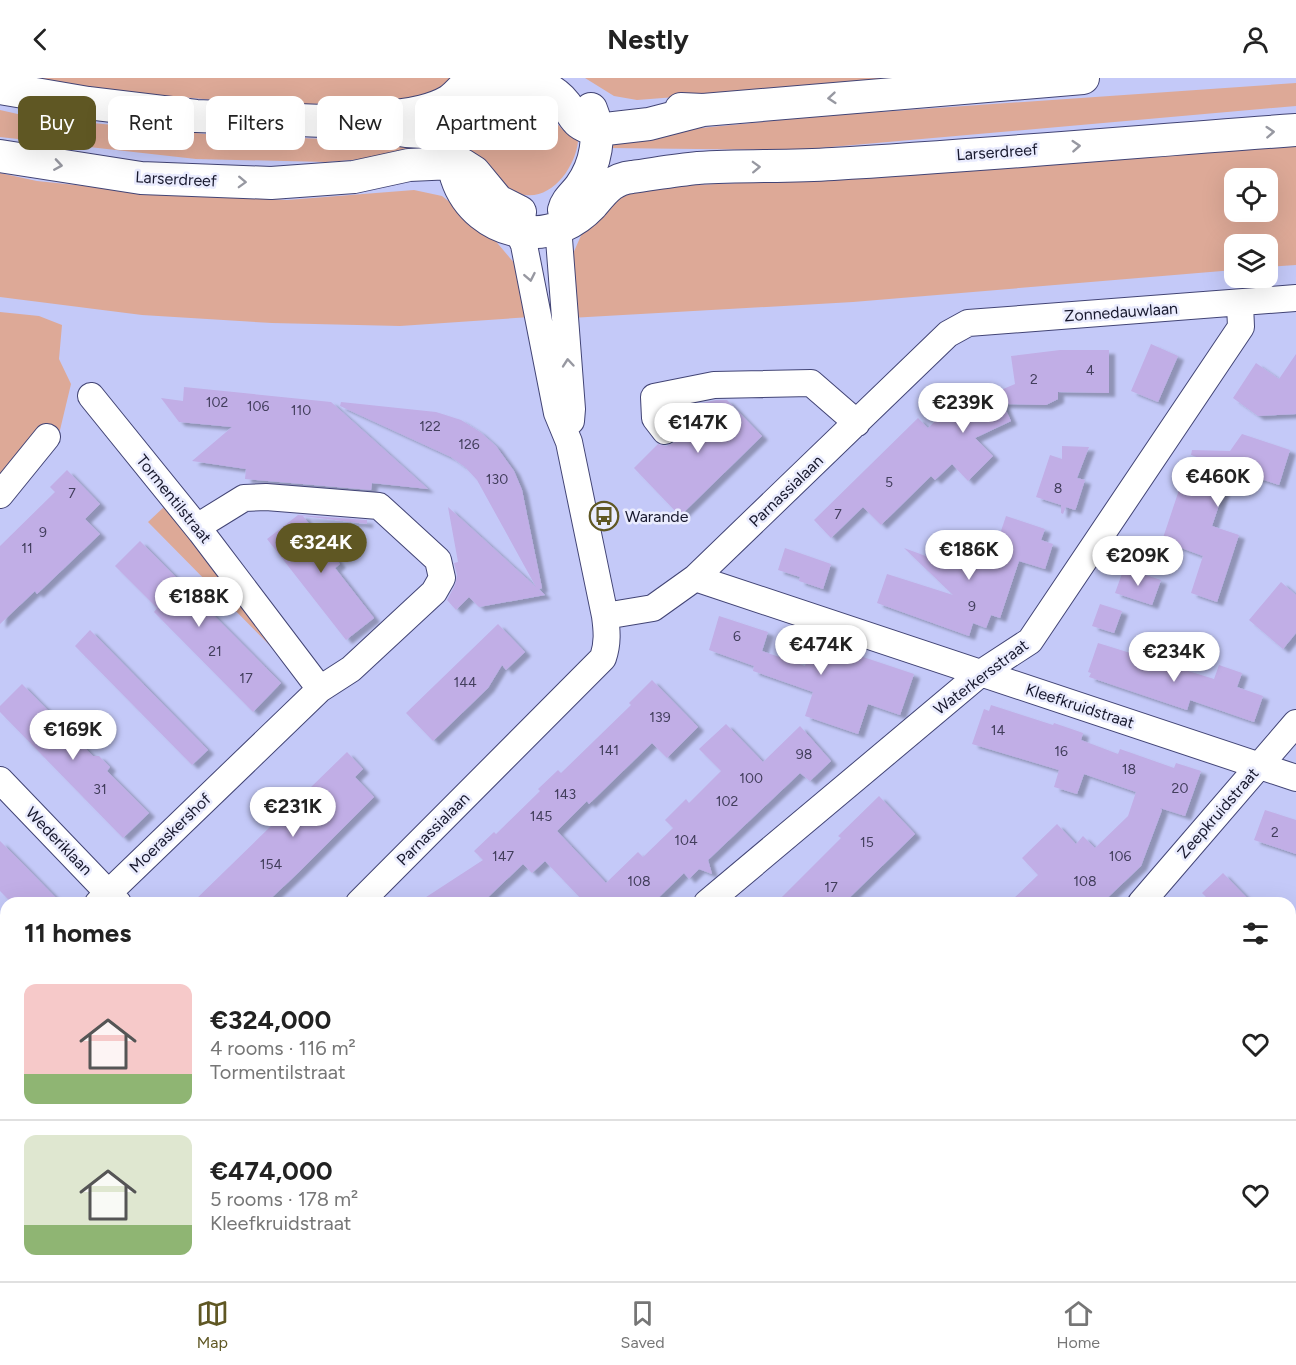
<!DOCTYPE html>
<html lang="en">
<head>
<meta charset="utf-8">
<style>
  body { margin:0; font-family:Figtree,sans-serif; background:#f2f2f2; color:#222; height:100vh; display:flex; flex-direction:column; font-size:22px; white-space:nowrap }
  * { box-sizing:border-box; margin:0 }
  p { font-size:20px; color:#767676 }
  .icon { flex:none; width:33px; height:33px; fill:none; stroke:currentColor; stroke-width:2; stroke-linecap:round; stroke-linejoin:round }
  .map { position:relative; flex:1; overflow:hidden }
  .sheet { position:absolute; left:0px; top:819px; width:1296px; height:384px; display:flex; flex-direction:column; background:#fff; border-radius:18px 18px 0 0; box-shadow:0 6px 24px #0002 }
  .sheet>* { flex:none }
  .top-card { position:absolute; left:18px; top:18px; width:600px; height:54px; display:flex; gap:12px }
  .buttons { position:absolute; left:1224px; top:90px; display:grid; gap:12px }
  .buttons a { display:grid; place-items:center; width:54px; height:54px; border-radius:12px; background:#fff; box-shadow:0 6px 24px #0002; font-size:30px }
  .price { position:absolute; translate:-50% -51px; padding:0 14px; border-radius:21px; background:#fff; color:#222; font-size:20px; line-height:39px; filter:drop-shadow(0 2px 3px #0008) }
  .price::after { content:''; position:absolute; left:50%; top:36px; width:18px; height:14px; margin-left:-9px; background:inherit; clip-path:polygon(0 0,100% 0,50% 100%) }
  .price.active { background:#5f5723; color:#fff }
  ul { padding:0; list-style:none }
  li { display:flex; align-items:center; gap:18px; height:150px; padding:0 24px }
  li+li { border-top:2px solid #e0e0e0 }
  li span { display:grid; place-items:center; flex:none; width:168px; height:120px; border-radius:12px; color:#555 }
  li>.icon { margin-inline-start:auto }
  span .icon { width:72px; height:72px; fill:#fffc; stroke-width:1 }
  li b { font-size:26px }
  h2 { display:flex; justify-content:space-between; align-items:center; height:72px; padding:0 24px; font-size:26px }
  .pill { padding:0 21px; border-radius:12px; background:#fff; box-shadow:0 6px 24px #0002; font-size:21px; line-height:54px }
  .pill.active { background:#5f5723; color:#fff }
  header { display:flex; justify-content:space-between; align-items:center; height:78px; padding:0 24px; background:#fff; font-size:27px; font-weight:700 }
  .tab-bar { display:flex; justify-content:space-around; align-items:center; height:84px; border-top:2px solid #e0e0e0; background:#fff; font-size:16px; color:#767676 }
  .tab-bar a { display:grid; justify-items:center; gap:3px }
  .tab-bar .active { color:#5f5723 }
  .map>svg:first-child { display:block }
  .green { fill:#dda997; fill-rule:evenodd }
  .building { fill:#c1aee6; filter:url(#shadow) }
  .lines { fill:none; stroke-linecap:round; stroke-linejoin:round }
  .minor-casing { stroke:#424475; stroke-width:28 }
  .major-casing { stroke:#424475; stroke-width:34 }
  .minor { stroke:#fff; stroke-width:26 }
  .major { stroke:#fff; stroke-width:32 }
  .oneway { stroke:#9798a1 }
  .labels { text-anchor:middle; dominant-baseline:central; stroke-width:5; stroke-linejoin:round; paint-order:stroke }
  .number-label { font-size:14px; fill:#423e5c }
  .street-label { font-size:16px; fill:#18192e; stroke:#eaecfe }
  .poi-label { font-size:16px; fill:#18192e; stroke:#eaecfe; text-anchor:start }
</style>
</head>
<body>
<header><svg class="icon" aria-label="back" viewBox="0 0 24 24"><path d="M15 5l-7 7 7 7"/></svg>Nestly<svg class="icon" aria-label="person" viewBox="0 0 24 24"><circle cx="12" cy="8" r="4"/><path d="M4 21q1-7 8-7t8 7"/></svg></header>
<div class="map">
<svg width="1296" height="1203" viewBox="0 0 1296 1203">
  <defs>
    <filter id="shadow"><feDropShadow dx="6" dy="4" stdDeviation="1.5" flood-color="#0004"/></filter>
  </defs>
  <rect width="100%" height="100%" fill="#c4c9f8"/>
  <path class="green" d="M25,0H454L419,23L271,27L68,9Z
    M585,0H927L637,22L614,18Z
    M1296,5V28L797,72L608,70L610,59L821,38Z
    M525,21C553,29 554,51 578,63C575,95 541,135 507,109C501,104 498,97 493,91C487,83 479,78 471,73C477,42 492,23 525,21Z
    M0,32L31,39L206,56L440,66L441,75L326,84L196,81L0,59Z
    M1296,67V187L1268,189V166H1234V192L853,224L570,240L572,178L583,153L619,114L645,109L785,103ZM1234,100H1268V134H1234Z
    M0,95L37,103L163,116L287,122L414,112L442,118L488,154L515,186L530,239L400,248L272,245L142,237L0,219Z
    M0,234L39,238L62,247L59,281L71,306L60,352L0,415Z
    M165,428L282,580L148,444Z"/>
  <path class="building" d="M1151,266L1178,278L1158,324L1131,313Z
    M1060,272H1109V315L1058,314V321L1046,327L1003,326L1011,343L975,360L993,378L968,403L952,386L935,402L931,398L881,447L863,429L831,460L814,442L918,340L928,350L966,313L975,323L1015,306L1011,278Z
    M1296,276V336L1258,338L1233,320L1256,285L1279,301Z
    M184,309L331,324L428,411L372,405L371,412L245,401L246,391L192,383L232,349L179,344L161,320L183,323Z
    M716,322H727L762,358L680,438L634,390L658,366L666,368L675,364L679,358L680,352L678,346L698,326Z
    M341,324L436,334L461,342L480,354L496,368L514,393L522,412L542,510L539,511L545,517L479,529L469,519L456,532L447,522L455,507L457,497L454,485L458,484L448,429L536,509L477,402L465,389L451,379L340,328Z
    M1242,356L1290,372L1279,407L1231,391L1212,448L1239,457L1217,524L1191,515L1203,478L1162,463L1183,400L1201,406L1208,383L1191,377L1192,372L1230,373Z
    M1062,368L1089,369L1077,400L1085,402L1076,430L1075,432L1066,429L1063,436L1061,435V427L1036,419L1050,377L1062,381Z
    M67,392L100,426L85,441L100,456L37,516L35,513L0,546V468L55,414L50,409Z
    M298,437L367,442V446L303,438L340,486L335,490L374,540L346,562L267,461Z
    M1006,438L1045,451L1041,462L1053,466L1045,491L1019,483L1000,540L991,537L986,550L973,545L969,558L877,525L887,496L953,517L904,470L939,483L942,474L961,480L962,476L990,486Z
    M140,463L281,605L253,634L154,534L157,530L115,488Z
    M785,470L831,486L823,511L799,503L800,499L778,492Z
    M1124,490L1161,502L1152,527L1115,515Z
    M1281,504L1296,517V555L1283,571L1249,542Z
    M1100,526L1122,533L1114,555L1092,548Z
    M719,538L768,554L762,573L805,588L809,575L822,580L827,567L914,596L900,637L868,626L858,656L805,638L813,614L753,593L754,588L709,572Z
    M498,546L525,574L506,592L502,587L488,610L433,663L406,635Z
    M90,552L208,672L192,687L75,568Z
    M1098,565L1214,601L1219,587L1242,595L1237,609L1263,618L1254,644L1190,622L1187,632L1089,599L1091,595L1088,594Z
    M652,602L698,649L667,680L652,665L589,726L587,723L557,753L606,805L638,774L643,779L673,750L665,742L686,721L689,725L721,693L699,671L726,646L763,684L800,648L831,683L810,703L800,695L708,782L712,796L699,791L689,801L684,795L653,825H585L545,783L532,795L523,786L482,825H417L483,782L474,773L494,754L496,756L540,713L538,711L558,692L561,695L631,627L629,625Z
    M22,606L93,678H99L110,689L107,693L149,735L123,760L0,634V628Z
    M991,627L1053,647L1054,645L1083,655L1081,662L1118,676L1120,671L1174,690L1176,685L1201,693L1185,738L1160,730L1162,732L1141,788L1102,825H1009L1038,797L1022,780L1057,746L1076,766L1083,758L1095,770L1128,738L1136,714L1084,696L1077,716L1054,709L1059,692L972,666L984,631L989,633Z
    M347,674L363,691L355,699L374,719L299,794L266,825H192Z
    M879,718L915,756L844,825H776L841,760L838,758Z
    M1265,732L1296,742V776L1254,762Z
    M0,763L25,788L61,825H12L0,813Z
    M1223,795L1252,825H1212L1202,815Z"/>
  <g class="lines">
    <g class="minor-casing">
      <path id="minor" d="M560,149L559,161L572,331L571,343
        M91,318L201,454L320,611
        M665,353L655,340L654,319L714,307L811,305L857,345
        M0,417L47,359
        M695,500L1296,700
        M605,538L653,530L695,500L948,256L968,245L1296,220
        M0,702L118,825
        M98,825L320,611L351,591L434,514L442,500L438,482L379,428L266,419L244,420L197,449
        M359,825L603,580C608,565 607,553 605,538L569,364L557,335L524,167L518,153
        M707,825L981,595L1030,563L1241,249L1240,226
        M1141,825L1296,645
        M0,920L6,914
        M1290,1025L1296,1019
        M0,1173L6,1167
        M457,1197L463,1203
        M515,1197L520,1203
        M376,1203L380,1197
        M717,1203L723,1197
        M1114,1203L1120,1197"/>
    </g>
    <g class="major-casing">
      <path id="major" d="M0,10L88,25L196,38L349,44L406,53L424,54L446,51L461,43
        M681,31L703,32L1083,0
        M703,32L649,46L597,52C571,46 576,36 561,21C541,1 506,0 484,14C425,60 455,148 527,154C552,156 575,145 592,127C604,113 612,101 632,99C654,96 676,92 698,90C743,87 788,89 833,86C987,77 1142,63 1296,52
        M389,39C409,36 430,34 449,23C458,17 465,7 473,0
        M0,78L141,100L271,105L354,99L409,87L453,85L463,87L474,94L498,123L520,134
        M564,132C566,123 574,117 580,109C596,87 602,57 591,31"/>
    </g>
    <use href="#minor" class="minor"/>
    <use href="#major" class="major"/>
  </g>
  <defs><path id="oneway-chevron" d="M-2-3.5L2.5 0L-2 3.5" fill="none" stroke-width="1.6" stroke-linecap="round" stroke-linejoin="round" transform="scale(1.5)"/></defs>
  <g class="oneway">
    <use href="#oneway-chevron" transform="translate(832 20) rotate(175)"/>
    <use href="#oneway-chevron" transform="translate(1270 54) rotate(-4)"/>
    <use href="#oneway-chevron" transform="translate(1076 68) rotate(-4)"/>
    <use href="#oneway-chevron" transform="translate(58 87) rotate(9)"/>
    <use href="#oneway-chevron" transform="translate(756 89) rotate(-2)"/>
    <use href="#oneway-chevron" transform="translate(242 104) rotate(2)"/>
    <use href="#oneway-chevron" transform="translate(530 199) rotate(79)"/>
    <use href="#oneway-chevron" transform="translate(568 285) rotate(-95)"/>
  </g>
  <defs>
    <g id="bus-ring" transform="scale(1.5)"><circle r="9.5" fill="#eaecfe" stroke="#5f5723" stroke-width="1.5"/><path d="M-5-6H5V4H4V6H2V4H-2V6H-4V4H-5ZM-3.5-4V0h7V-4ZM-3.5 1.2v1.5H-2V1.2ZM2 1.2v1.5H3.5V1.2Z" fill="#5f5723"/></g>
  </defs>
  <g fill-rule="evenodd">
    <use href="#bus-ring" x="604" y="438"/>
  </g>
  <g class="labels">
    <g class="number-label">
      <text x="1090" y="292">4</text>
      <text x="1034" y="301">2</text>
      <text x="217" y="324">102</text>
      <text x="258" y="328">106</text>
      <text x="301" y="332">110</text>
      <text x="430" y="348">122</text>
      <text x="469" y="366">126</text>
      <text x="497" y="401">130</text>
      <text x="889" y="404">5</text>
      <text x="1058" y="410">8</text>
      <text x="72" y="415">7</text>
      <text x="838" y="436">7</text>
      <text x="43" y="454">9</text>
      <text x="27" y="470">11</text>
      <text x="972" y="528">9</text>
      <text x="737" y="558">6</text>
      <text x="215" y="573">21</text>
      <text x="246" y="600">17</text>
      <text x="465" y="604">144</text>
      <text x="660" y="639">139</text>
      <text x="998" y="652">14</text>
      <text x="609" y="672">141</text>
      <text x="1061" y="673">16</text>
      <text x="804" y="676">98</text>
      <text x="1129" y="691">18</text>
      <text x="751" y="700">100</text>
      <text x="1180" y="710">20</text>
      <text x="100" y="711">31</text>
      <text x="565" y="716">143</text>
      <text x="727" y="723">102</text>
      <text x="541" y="738">145</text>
      <text x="1275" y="754">2</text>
      <text x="686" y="762">104</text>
      <text x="867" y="764">15</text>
      <text x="503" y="778">147</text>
      <text x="1120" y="778">106</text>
      <text x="271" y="786">154</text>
      <text x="639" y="803">108</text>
      <text x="1085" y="803">108</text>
      <text x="831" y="809">17</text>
    </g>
    <g class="street-label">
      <text transform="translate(997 74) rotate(-4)">Larserdreef</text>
      <text transform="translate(176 101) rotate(3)">Larserdreef</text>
      <text transform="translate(1121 234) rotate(-4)">Zonnedauwlaan</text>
      <text transform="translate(786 413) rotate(-44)">Parnassialaan</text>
      <text transform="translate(174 421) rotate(51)">Tormentilstraat</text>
      <text transform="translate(981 599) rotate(-37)">Waterkersstraat</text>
      <text transform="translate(1080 628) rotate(18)">Kleefkruidstraat</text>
      <text transform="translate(1218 735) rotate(-49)">Zeepkruidstraat</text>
      <text transform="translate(433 751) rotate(-45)">Parnassialaan</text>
      <text transform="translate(170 755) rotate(-44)">Moeraskershof</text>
      <text transform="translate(59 763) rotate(46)">Wederiklaan</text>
    </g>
    <g class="poi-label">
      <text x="625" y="438">Warande</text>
    </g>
  </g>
</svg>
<div class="buttons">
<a><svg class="icon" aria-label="locate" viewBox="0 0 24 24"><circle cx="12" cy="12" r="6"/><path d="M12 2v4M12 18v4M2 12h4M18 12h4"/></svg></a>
<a><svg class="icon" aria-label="layers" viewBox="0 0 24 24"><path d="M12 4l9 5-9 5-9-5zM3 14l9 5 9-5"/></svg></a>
</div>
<b class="price" style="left:963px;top:356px">€239K</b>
<b class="price" style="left:698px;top:376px">€147K</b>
<b class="price" style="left:1218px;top:430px">€460K</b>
<b class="price active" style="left:321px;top:496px">€324K</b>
<b class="price" style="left:969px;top:503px">€186K</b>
<b class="price" style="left:1138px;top:509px">€209K</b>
<b class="price" style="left:199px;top:550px">€188K</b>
<b class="price" style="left:821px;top:598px">€474K</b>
<b class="price" style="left:1174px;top:605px">€234K</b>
<b class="price" style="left:73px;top:683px">€169K</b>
<b class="price" style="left:293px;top:760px">€231K</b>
<div class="top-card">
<a class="pill active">Buy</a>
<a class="pill">Rent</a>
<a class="pill">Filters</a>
<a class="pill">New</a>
<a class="pill">Apartment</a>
</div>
<section class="sheet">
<h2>11 homes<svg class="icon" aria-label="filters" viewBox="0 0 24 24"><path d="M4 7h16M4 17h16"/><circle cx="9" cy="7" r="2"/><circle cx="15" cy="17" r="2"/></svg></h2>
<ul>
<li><span style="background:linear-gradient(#f6c9c9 75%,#8fb573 0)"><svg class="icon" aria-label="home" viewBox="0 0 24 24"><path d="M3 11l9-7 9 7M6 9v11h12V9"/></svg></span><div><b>€324,000</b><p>4 rooms · 116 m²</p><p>Tormentilstraat</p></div><svg class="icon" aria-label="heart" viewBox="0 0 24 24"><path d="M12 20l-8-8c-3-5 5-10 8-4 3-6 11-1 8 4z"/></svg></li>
<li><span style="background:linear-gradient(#dfe7d0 75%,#8fb573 0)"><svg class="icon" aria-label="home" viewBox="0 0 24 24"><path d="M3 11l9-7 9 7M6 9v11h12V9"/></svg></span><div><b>€474,000</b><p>5 rooms · 178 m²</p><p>Kleefkruidstraat</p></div><svg class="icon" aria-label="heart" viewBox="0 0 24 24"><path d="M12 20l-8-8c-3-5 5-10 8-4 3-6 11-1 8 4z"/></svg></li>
</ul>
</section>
</div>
<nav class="tab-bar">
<a class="active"><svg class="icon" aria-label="map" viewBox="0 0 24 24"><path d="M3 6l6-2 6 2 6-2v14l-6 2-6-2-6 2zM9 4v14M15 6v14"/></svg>Map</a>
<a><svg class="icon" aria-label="saved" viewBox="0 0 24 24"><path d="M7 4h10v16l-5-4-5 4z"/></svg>Saved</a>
<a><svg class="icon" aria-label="home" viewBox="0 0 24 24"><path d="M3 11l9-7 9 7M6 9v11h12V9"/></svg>Home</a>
</nav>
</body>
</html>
